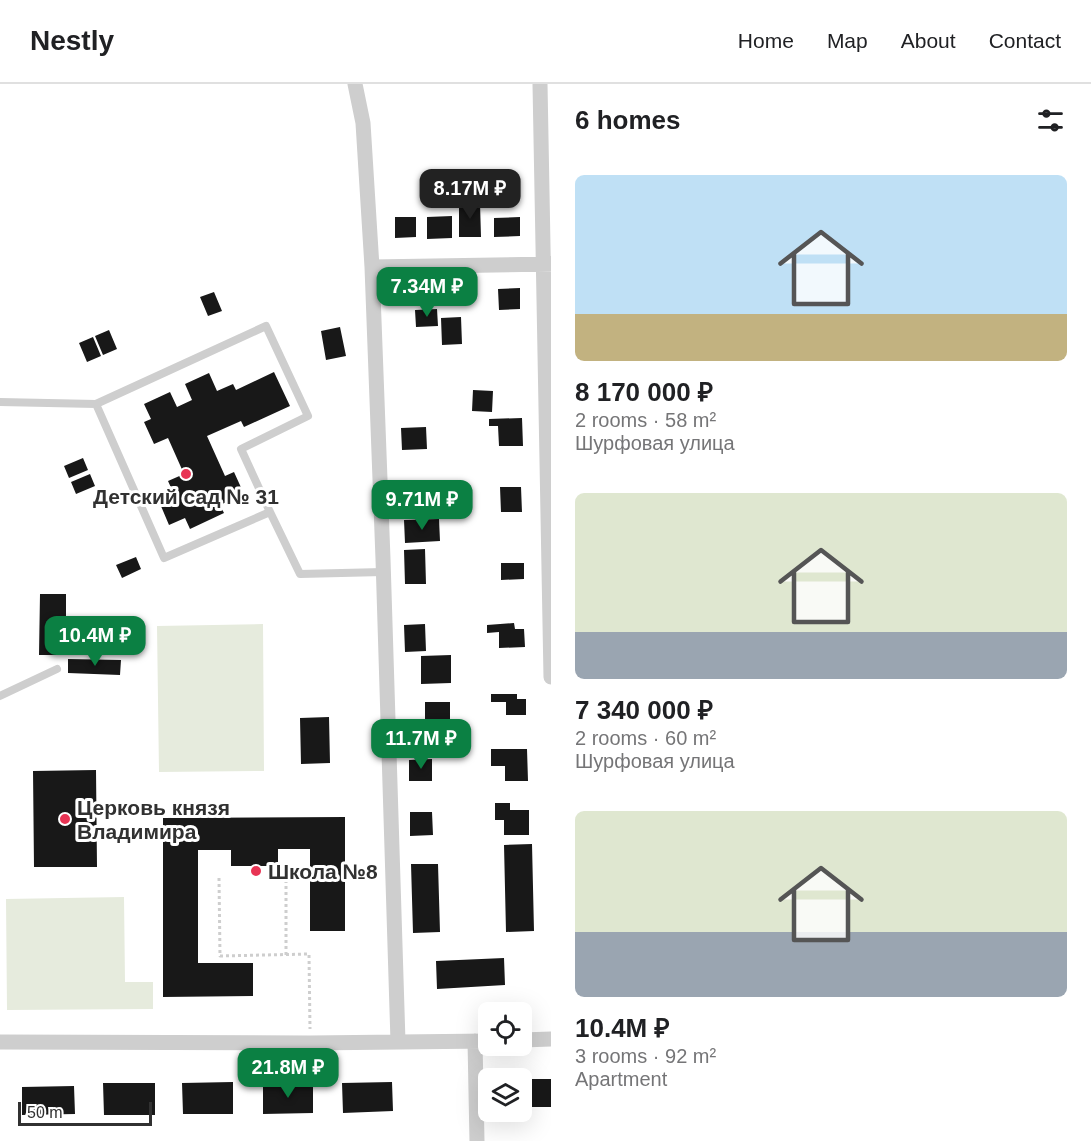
<!DOCTYPE html>
<html lang="en">
<head>
<meta charset="utf-8">
<style>
  body { margin:0; font-family:Helvetica,sans-serif; background:#f2f2f2; color:#202124; height:100vh; display:flex; flex-direction:column; font-size:22px; white-space:nowrap }
  * { box-sizing:border-box; margin:0 }
  p { font-size:20px; color:#757577 }
  .icon { flex:none; width:33px; height:33px; fill:none; stroke:currentColor; stroke-width:2; stroke-linecap:round; stroke-linejoin:round }
  .map { position:relative; flex:1; overflow:hidden }
  .side { display:flex; flex-direction:column; background:#fff; width:540px }
  .side>* { flex:none }
  .buttons { position:absolute; left:478px; top:918px; display:grid; gap:12px }
  .buttons a { display:grid; place-items:center; width:54px; height:54px; border-radius:9px; background:#fff; box-shadow:0 6px 24px #0002; font-size:30px }
  .scale { position:absolute; left:18px; bottom:15px; width:134px; box-sizing:border-box; padding-left:6px; border:3px solid #313131; border-top:0; font-size:16px; line-height:21px; white-space:nowrap; color:#313131; -webkit-text-stroke:4px #fff; paint-order:stroke }
  .price { position:absolute; translate:-50% -51px; padding:0 14px; border-radius:12px; background:#0b8043; color:#fff; font-size:20px; line-height:39px; filter:drop-shadow(0 2px 3px #0008) }
  .price::after { content:''; position:absolute; left:50%; top:36px; width:18px; height:14px; margin-left:-9px; background:inherit; clip-path:polygon(0 0,100% 0,50% 100%) }
  .price.current { background:#222; color:#fff }
  ul { padding:0; list-style:none }
  li { display:grid; align-content:center; gap:12px; height:318px; padding:0 24px }
  li span { display:grid; place-items:center; height:186px; border-radius:9px; color:#555 }
  li>.icon { margin-inline-start:auto }
  span .icon { width:108px; height:108px; fill:#fffc; stroke-width:1 }
  li b { font-size:26px }
  h2 { display:flex; justify-content:space-between; align-items:center; height:72px; padding:0 24px; font-size:26px }
  header { display:flex; align-items:center; gap:36px; box-sizing:border-box; height:84px; padding:0 30px; background:#fff; border-bottom:2px solid #e0e0e0 }
  header strong { font-size:28px }
  nav { display:flex; gap:33px; margin-inline-start:auto; font-size:21px }
  main { display:flex; flex:1; min-height:0 }
  .map>svg:first-child { display:block }
  .green { fill:#e6ebdd }
  .building { fill:#181818 }
  .lines { fill:none; stroke-linecap:round; stroke-linejoin:round }
  .path { stroke:#cecece; stroke-width:3; stroke-dasharray:3 3; stroke-linecap:butt }
  .lane { stroke:#cecece; stroke-width:8 }
  .street { stroke:#cecece; stroke-width:15 }
  .poi-dot { fill:#e83454; stroke:#fff; stroke-width:2 }
  .labels { text-anchor:middle; dominant-baseline:central; stroke-width:6; stroke-linejoin:round; paint-order:stroke }
  .poi-label { font-size:21px; font-weight:bold; fill:#313131; stroke:#fff; text-anchor:start }
</style>
</head>
<body>
<header>
<strong>Nestly</strong>
<nav><a>Home</a><a>Map</a><a>About</a><a>Contact</a></nav>
</header>
<main>
<div class="map">
<svg width="551" height="1057" viewBox="0 0 551 1057">
  <rect width="100%" height="100%" fill="#fff"/>
  <path class="green" d="M263,540L264,687L159,688L157,542Z
    M124,813L125,898H153V925L7,926L6,815Z"/>
  <path class="building" d="M480,119L481,153H459V120Z
    M452,132V154L427,155V133Z
    M395,133H416V153L395,154Z
    M520,133V152L494,153V134Z
    M520,204V225L499,226L498,205Z
    M214,208L222,227L208,232L200,213Z
    M437,225L438,242L416,243L415,226Z
    M461,233L462,260L442,261L441,234Z
    M340,243L346,272L326,276L321,247Z
    M109,246L117,265L103,271L95,252Z
    M93,253L101,272L87,278L79,259Z
    M274,288L290,322L244,343L241,337L207,352L225,392L234,388L244,410L220,421L224,429L190,445L185,434L169,441L158,415L173,408L168,397L184,390L168,354L154,360L144,338L151,335L144,320L170,308L177,323L192,316L185,300L209,289L217,307L233,300L236,306Z
    M473,306L493,307L492,328L472,327Z
    M522,334L523,362H499L498,342H489V335Z
    M426,343L427,365L402,366L401,344Z
    M83,374L88,386L69,394L64,382Z
    M90,390L95,402L76,410L71,398Z
    M500,403H521L522,428H501Z
    M428,405L429,431L401,432L400,407Z
    M439,435L440,457L405,459L404,436Z
    M425,465L426,500H405L404,466Z
    M136,473L141,485L122,494L116,481Z
    M501,479H524V495L501,496Z
    M40,510H66V571H39Z
    M514,539L515,545H524L525,563L499,564V548L487,549V541Z
    M425,540L426,567L405,568L404,541Z
    M451,571V599L421,600V572Z
    M68,575L121,576L120,591L68,589Z
    M491,610H517V615H526V631H506V618H491Z
    M425,618H450V639L425,638Z
    M329,633L330,679L301,680L300,634Z
    M491,665H527L528,697H505V682H491Z
    M432,675V697H409V676Z
    M96,686L97,783H34L33,687Z
    M495,719H510V726H529V751H504V736H495Z
    M410,728H432L433,751L410,752Z
    M345,733V847H310V765H278V782H231V766H198V879H253V912L163,913V734Z
    M532,760L534,847L506,848L504,761Z
    M411,780H438L440,848L413,849Z
    M504,874L505,901L437,905L436,877Z
    M523,995H551V1023H523Z
    M233,998V1030H183L182,999Z
    M392,998L393,1027L343,1029L342,999Z
    M103,999H155V1031H104Z
    M263,1000H313V1029L263,1030Z
    M74,1002L75,1030L22,1031V1003Z"/>
  <g class="lines">
    <path class="path" d="M219,794L220,872L309,870L310,945
      M286,871V796"/>
    <path class="lane" d="M0,318L96,320L164,474L270,428L300,490L383,488
      M96,320L266,242L308,332L241,365L270,428
      M0,612L57,585"/>
    <path class="street" d="M355,0L363,39L372,183L383,475L398,958
      M540,0L551,593
      M372,183L551,180
      M522,956L551,955
      M475,957L477,1057
      M0,958L310,959L489,957"/>
  </g>
  <g class="poi-dot">
    <circle cx="186" cy="390" r="6"/>
    <circle cx="65" cy="735" r="6"/>
    <circle cx="256" cy="787" r="6"/>
  </g>
  <g class="labels">
    <g class="poi-label">
      <text x="186" y="412" text-anchor="middle">Детский сад № 31</text>
      <text x="77" y="723">Церковь князя<tspan x="77" dy="24">Владимира</tspan></text>
      <text x="268" y="787">Школа №8</text>
    </g>
  </g>
</svg>
<div class="buttons">
<a><svg class="icon" aria-label="locate" viewBox="0 0 24 24"><circle cx="12" cy="12" r="6"/><path d="M12 2v4M12 18v4M2 12h4M18 12h4"/></svg></a>
<a><svg class="icon" aria-label="layers" viewBox="0 0 24 24"><path d="M12 4l9 5-9 5-9-5zM3 14l9 5 9-5"/></svg></a>
</div>
<div class="scale">50 m</div>
<b class="price current" style="left:470px;top:136px">8.17M ₽</b>
<b class="price" style="left:427px;top:234px">7.34M ₽</b>
<b class="price" style="left:422px;top:447px">9.71M ₽</b>
<b class="price" style="left:95px;top:583px">10.4M ₽</b>
<b class="price" style="left:421px;top:686px">11.7M ₽</b>
<b class="price" style="left:288px;top:1015px">21.8M ₽</b>
</div>
<section class="side">
<h2>6 homes<svg class="icon" aria-label="filters" viewBox="0 0 24 24"><path d="M4 7h16M4 17h16"/><circle cx="9" cy="7" r="2"/><circle cx="15" cy="17" r="2"/></svg></h2>
<ul>
<li><span style="background:linear-gradient(#bfe0f5 75%,#c2b280 0)"><svg class="icon" aria-label="home" viewBox="0 0 24 24"><path d="M3 11l9-7 9 7M6 9v11h12V9"/></svg></span><div><b>8 170 000 ₽</b><p>2 rooms · 58 m²</p><p>Шурфовая улица</p></div></li>
<li><span style="background:linear-gradient(#dfe7d0 75%,#9aa5b1 0)"><svg class="icon" aria-label="home" viewBox="0 0 24 24"><path d="M3 11l9-7 9 7M6 9v11h12V9"/></svg></span><div><b>7 340 000 ₽</b><p>2 rooms · 60 m²</p><p>Шурфовая улица</p></div></li>
<li><span style="background:linear-gradient(#dfe7d0 65%,#9aa5b1 0)"><svg class="icon" aria-label="home" viewBox="0 0 24 24"><path d="M3 11l9-7 9 7M6 9v11h12V9"/></svg></span><div><b>10.4M ₽</b><p>3 rooms · 92 m²</p><p>Apartment</p></div></li>
</ul>
</section>
</main>
</body>
</html>
